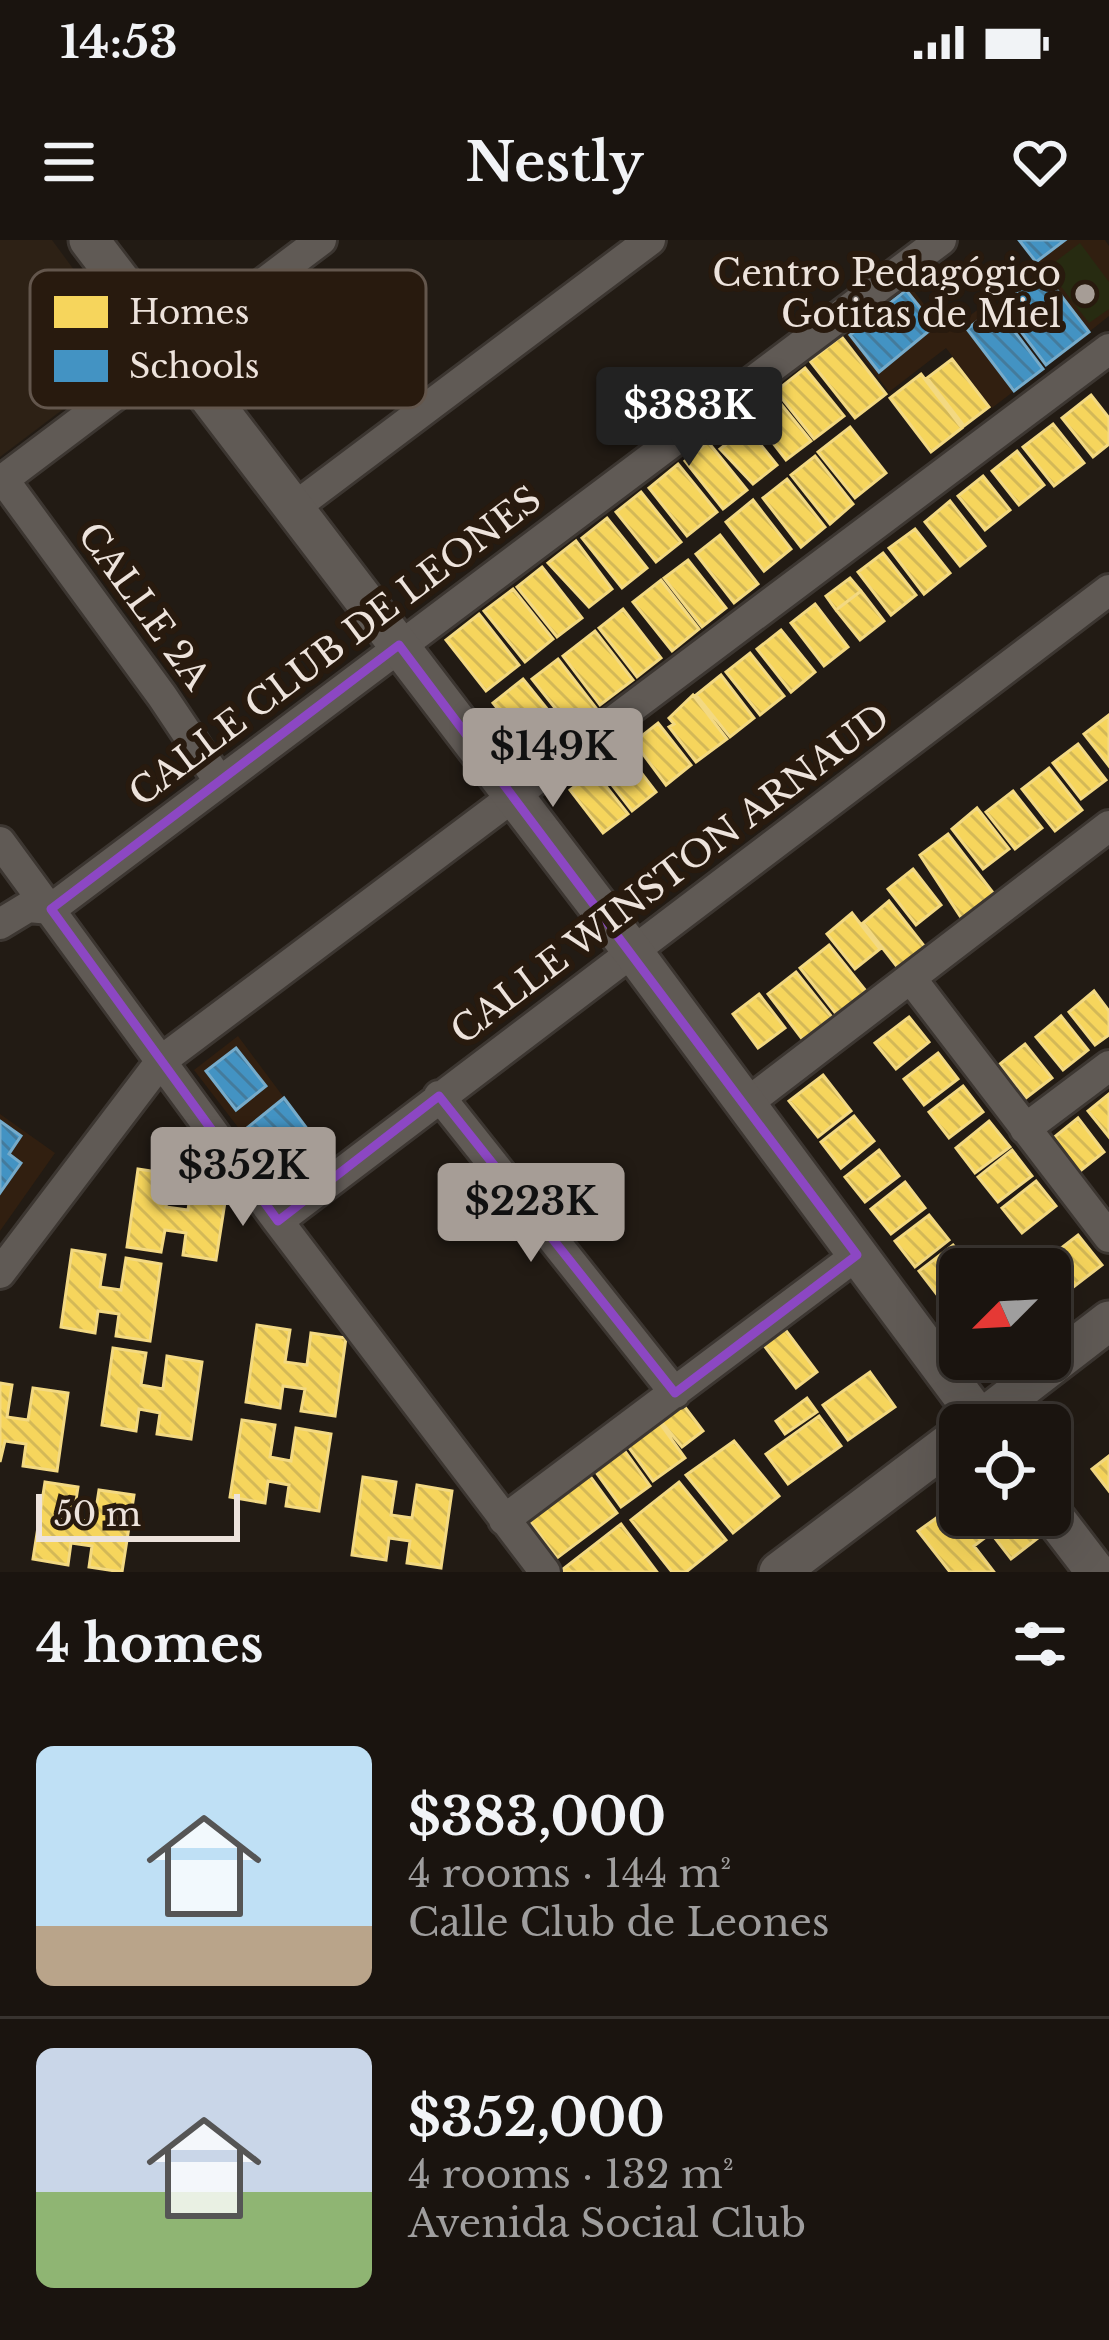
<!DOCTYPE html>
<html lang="en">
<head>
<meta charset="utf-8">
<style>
  body { margin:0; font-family:"Libre Baskerville",serif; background:#27211d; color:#f1f3f6; height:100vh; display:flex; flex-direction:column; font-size:45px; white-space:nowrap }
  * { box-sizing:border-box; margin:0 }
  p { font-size:39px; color:#9f9e9e }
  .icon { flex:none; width:66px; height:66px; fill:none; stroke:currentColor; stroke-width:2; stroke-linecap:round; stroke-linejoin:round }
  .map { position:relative; height:1332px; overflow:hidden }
  .side { display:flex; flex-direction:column; background:#1a140f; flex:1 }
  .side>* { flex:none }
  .needle { width:78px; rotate:246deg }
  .tools { position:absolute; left:939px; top:1008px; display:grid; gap:24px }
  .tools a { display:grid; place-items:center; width:132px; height:132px; border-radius:18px; background:#1a140f; box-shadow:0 12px 48px #0002,0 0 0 3px #38332f; font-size:60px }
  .scale { position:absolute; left:36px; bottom:30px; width:204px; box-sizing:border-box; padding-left:12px; border:6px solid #ede3dc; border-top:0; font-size:33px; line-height:42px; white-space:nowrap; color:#ede3dc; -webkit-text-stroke:9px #281a0e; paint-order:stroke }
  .price { position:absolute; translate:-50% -102px; padding:0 27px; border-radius:12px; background:#a69d96; color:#111; font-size:39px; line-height:78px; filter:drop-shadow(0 3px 6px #0008) }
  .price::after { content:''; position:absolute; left:50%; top:72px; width:36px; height:27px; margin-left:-18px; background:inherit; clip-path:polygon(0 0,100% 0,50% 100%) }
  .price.active { background:#222; color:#fff }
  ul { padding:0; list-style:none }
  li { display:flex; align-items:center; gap:36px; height:300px; padding:0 36px }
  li+li { border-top:3px solid #38332f }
  li span { display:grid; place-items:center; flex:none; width:336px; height:240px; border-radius:18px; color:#555 }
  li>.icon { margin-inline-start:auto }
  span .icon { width:144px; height:144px; fill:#fffc; stroke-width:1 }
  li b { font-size:51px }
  h2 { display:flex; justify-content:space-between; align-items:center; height:144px; padding:0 36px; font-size:51px }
  .status { display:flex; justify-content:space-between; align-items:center; height:84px; padding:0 60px; background:#1a140f; direction:ltr }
  .status svg { height:33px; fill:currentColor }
  header { display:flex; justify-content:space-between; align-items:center; height:156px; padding:0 36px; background:#1a140f; font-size:54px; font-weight:600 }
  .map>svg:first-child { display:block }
  .built { fill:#311f10 }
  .industrial { fill:#2d2115 }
  .park { fill:#272b11 }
  .homes { fill:url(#homes-back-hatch); stroke:#f3d982; stroke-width:3 }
  .schools { fill:url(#schools-back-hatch); stroke:#76abca; stroke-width:3 }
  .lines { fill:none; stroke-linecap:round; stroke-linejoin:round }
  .minor-casing { stroke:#3c3631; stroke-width:36 }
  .tertiary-casing { stroke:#3c3631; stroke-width:45 }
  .minor { stroke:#605a55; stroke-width:30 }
  .tertiary { stroke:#605a55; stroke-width:39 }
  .marked { fill:none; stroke:#8c47c3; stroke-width:9; stroke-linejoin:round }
  .poi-dot { fill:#a69d96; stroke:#281a0e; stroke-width:4.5 }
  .labels { text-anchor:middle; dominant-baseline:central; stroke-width:12; stroke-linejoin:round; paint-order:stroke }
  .poi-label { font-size:36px; fill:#ede3dc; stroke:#281a0e; text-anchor:end }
  .street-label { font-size:36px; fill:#ede3dc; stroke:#281a0e }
  .key { fill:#281a0e; stroke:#63564c; stroke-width:3 }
  .key-label { font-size:33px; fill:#ede3dc }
</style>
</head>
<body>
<div class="status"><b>14:53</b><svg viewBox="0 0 49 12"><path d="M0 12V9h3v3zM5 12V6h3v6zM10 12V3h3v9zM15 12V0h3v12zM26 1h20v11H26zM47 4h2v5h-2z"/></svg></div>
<header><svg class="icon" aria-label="menu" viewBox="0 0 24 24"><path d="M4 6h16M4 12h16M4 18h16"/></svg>Nestly<svg class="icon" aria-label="heart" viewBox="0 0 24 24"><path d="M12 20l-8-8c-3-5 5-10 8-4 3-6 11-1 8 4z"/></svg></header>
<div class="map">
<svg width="1109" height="1332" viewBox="0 0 1109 1332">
  <defs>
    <pattern id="homes-back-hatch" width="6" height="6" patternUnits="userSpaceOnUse" patternTransform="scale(3)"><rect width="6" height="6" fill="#f6d55c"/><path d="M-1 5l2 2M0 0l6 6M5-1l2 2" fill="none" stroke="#d3b857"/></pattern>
    <pattern id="schools-back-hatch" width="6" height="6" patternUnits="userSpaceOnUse" patternTransform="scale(3)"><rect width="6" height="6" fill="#4393c3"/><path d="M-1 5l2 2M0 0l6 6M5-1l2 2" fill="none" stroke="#447b9c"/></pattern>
  </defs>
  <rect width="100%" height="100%" fill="#221b14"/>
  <path class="built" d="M1019,0H1105L1109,6V76L1089,92Z
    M910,46L946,93L991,60L1043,129L992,168L946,108L889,152L846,95Z
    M238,796L329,918L286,950L194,830Z
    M0,874L55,913L0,991Z"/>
  <path class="industrial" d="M0,0H52L136,114L0,217Z"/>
  <path class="park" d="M1080,3L1109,42V69L1089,83L1047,28Z"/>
  <path class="homes" d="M841,96L886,154L855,178L810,121Z
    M952,119L989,167L964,186L927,138Z
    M805,128L844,176L814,199L776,151Z
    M921,134L962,188L931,212L890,158Z
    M772,153L811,201L786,220L749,172Z
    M1091,155L1109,178V204L1093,217L1062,178Z
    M739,178L777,225L753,244L720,209L734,198L726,189Z
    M1053,184L1084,223L1054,246L1023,207Z
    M850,187L886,233L855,258L818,212Z
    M708,202L747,250L723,269L685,221Z
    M1017,211L1044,245L1019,265L992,231Z
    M815,216L853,264L830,284L791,235Z
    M678,224L717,272L687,296L649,248Z
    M983,236L1010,270L985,290L958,256Z
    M787,239L825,287L801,307L763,258Z
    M641,252L681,302L656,322L616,272Z
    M753,260L791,309L764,331L726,282Z
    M950,261L985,306L960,326L925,282Z
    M607,278L647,328L622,348L582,298Z
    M915,289L950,333L924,354L889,308Z
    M720,295L758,344L734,363L696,314Z
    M576,301L612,349L589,367L548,323Z
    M883,313L916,355L891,375L858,332Z
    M688,320L726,368L702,387L664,338Z
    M542,327L582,378L557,397L517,347Z
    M850,338L861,351L836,370L826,356Z
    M661,340L699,389L672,411L633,362Z
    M513,349L553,399L525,422L484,371Z
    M861,351L884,381L860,400L836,370Z
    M815,364L848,407L824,426L791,383Z
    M623,369L661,418L637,437L599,388Z
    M479,374L519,425L486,451L446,400Z
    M781,390L815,432L791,452L757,409Z
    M595,391L633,440L600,465L563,416Z
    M750,413L784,456L760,475L726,432Z
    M558,419L596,468L567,483L532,439Z
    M721,435L754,478L730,497L696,455Z
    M523,439L565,491L555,499L543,485L532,493L527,487L518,494L493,463Z
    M693,455L727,499L696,522L669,487L674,484L669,478Z
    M1109,475V526L1084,494Z
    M658,483L691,525L666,545L634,502Z
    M1078,504L1106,540L1081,559L1053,523Z
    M623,509L656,552L632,571L599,528Z
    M1049,528L1082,570L1055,591L1022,549Z
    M594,531L628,574L603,593L570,550Z
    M1013,551L1042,588L1015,609L986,572Z
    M977,568L1009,609L983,629L952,589Z
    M948,594L994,654L962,679L920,615Z
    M913,629L941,665L916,685L888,649Z
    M889,661L925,707L898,728L863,683Z
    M852,673L880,709L855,729L827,694Z
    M829,705L866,751L837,775L800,728Z
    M796,732L832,777L803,800L768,754Z
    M1094,751L1109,771V795L1095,805L1069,772Z
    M759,754L785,788L758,808L733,774Z
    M1061,776L1088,810L1063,830L1036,797Z
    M909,777L929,802L896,829L875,803Z
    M1025,804L1052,838L1026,858L1000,824Z
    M938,813L958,839L924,865L904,839Z
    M823,835L851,871L818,897L789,861Z
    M963,846L983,872L949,898L929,872Z
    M1109,854V897L1088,871Z
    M854,876L874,901L841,928L821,902Z
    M1078,878L1104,912L1079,932L1052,899Z
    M989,881L1010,907L975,933L956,908Z
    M879,910L899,936L865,962L845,937Z
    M1012,910L1032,936L998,962L978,937Z
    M138,929L171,934L166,967L188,970L193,937L228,943L216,1020L183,1015L186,993L165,990L161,1012L127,1007Z
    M1036,941L1056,966L1022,993L1002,968Z
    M905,942L925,968L891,994L871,969Z
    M929,975L949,1000L915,1027L895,1001Z
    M1078,995L1102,1025L1055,1061L1050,1054V1029H1034Z
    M953,1005L972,1029H960V1040L939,1057L919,1031Z
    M72,1010L105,1015L100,1047L121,1050L126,1018L161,1024L150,1101L116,1096L119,1074L98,1071L95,1093L61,1087Z
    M257,1085L290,1090L285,1122L307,1125L311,1093L346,1098L335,1176L301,1171L305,1149L283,1146L280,1168L246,1162Z
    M784,1088L817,1132L796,1148L763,1104Z
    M113,1108L146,1113L141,1145L163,1149L167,1116L202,1122L191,1199L157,1194L160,1173L139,1169L136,1191L102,1185Z
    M870,1132L895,1167L848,1200L823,1165Z
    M0,1143L12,1145L7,1177L28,1180L33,1148L68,1153L57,1231L23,1226L26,1204L5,1201L0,1222Z
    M807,1158L817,1172L785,1194L776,1181Z
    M681,1162L703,1191L682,1207L659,1179Z
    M654,1175L685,1218L653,1241L622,1198Z
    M819,1176L841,1206L788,1244L766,1214Z
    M242,1180L275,1185L270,1217L291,1221L296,1188L331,1194L319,1271L286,1266L289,1245L268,1241L265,1263L230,1257Z
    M734,1201L779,1256L733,1293L686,1235Z
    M622,1207L650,1246L621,1267L593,1228Z
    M1109,1216V1251L1092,1229Z
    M584,1228L617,1273L557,1318L524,1273Z
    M363,1237L396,1242L391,1275L412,1278L417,1245L452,1251L441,1328L407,1323L410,1301L389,1298L386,1320L352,1315Z
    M45,1242L78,1247L73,1279L94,1282L99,1250L134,1255L122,1332L89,1327L92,1306L71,1303L68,1325L33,1319Z
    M679,1242L726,1300L686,1332H672L631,1280Z
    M946,1271L959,1288L975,1275H1019L1038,1298L1011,1319L991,1293L974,1306L994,1332H950L918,1291Z
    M621,1284L657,1332H565L563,1329Z"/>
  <path class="schools" d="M1019,0H1065L1036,22Z
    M1043,32L1089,92L1046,125L1001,65Z
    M906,50L935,86L879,132L850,95Z
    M996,67L1043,129L1014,151L967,89Z
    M236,808L266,846L236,870L206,831Z
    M284,858L329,918L286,950L242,892Z
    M0,881L21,896L9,914L21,923L0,953Z"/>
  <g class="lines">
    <g class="minor-casing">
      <path id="minor" d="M3,239L162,456L219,541
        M0,242L321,0
        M295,267L650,0
        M0,602L278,981L545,1332
        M0,684L28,667L51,669L941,0
        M912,740L1109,997
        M439,856L675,1153
        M746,864L1109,586
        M1025,889L1109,826
        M278,981L1109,350
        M0,1033L161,821L1109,109
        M504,1280L857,1015"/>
    </g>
    <g class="tertiary-casing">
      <path id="tertiary" d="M89,0L633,712L984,1185
        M974,1185L1109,1081
        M1050,1272L1096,1332
        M779,1332L960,1195"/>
    </g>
    <use href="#minor" class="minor"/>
    <use href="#tertiary" class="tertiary"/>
  </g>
  <path class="marked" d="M399,405L857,1015L675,1153L439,856L278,981L51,669Z"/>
  <circle class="poi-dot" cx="1085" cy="54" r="12"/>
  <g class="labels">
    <g class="poi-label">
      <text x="1061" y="33">Centro Pedagógico<tspan x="1061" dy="41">Gotitas de Miel</tspan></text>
    </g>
    <g class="street-label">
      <text transform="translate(144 366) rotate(54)">CALLE 2A</text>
      <text transform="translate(335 406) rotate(-37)">CALLE CLUB DE LEONES</text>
      <text transform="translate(670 634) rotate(-37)">CALLE WINSTON ARNAUD</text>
    </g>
  </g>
  <rect x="30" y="30" width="396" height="138" rx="18" class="key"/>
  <rect x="54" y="56" width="54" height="32" fill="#f6d55c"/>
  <rect x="54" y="110" width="54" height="32" fill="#4393c3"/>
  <g class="key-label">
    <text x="129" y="84">Homes</text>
    <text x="129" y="138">Schools</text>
  </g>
</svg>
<div class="tools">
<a><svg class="needle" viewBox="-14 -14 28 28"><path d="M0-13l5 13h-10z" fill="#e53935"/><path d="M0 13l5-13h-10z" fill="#9f9e9e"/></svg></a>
<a><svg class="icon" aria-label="locate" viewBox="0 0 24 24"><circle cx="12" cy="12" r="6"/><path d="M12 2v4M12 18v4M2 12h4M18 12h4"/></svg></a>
</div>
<div class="scale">50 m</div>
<b class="price active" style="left:689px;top:229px">$383K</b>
<b class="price" style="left:553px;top:570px">$149K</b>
<b class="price" style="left:243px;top:989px">$352K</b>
<b class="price" style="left:531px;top:1025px">$223K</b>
</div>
<section class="side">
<h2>4 homes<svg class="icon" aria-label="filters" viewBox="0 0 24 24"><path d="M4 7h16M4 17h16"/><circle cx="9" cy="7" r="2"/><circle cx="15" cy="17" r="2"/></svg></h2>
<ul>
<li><span style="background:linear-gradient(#bfe0f5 75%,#b9a48a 0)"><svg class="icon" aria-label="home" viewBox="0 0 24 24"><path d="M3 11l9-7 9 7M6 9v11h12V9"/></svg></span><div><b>$383,000</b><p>4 rooms · 144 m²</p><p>Calle Club de Leones</p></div></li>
<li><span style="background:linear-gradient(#c9d6e8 60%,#8fb573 0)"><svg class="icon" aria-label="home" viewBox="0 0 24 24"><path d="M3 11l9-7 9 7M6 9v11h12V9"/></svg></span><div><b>$352,000</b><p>4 rooms · 132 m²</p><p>Avenida Social Club</p></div></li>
</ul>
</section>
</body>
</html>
